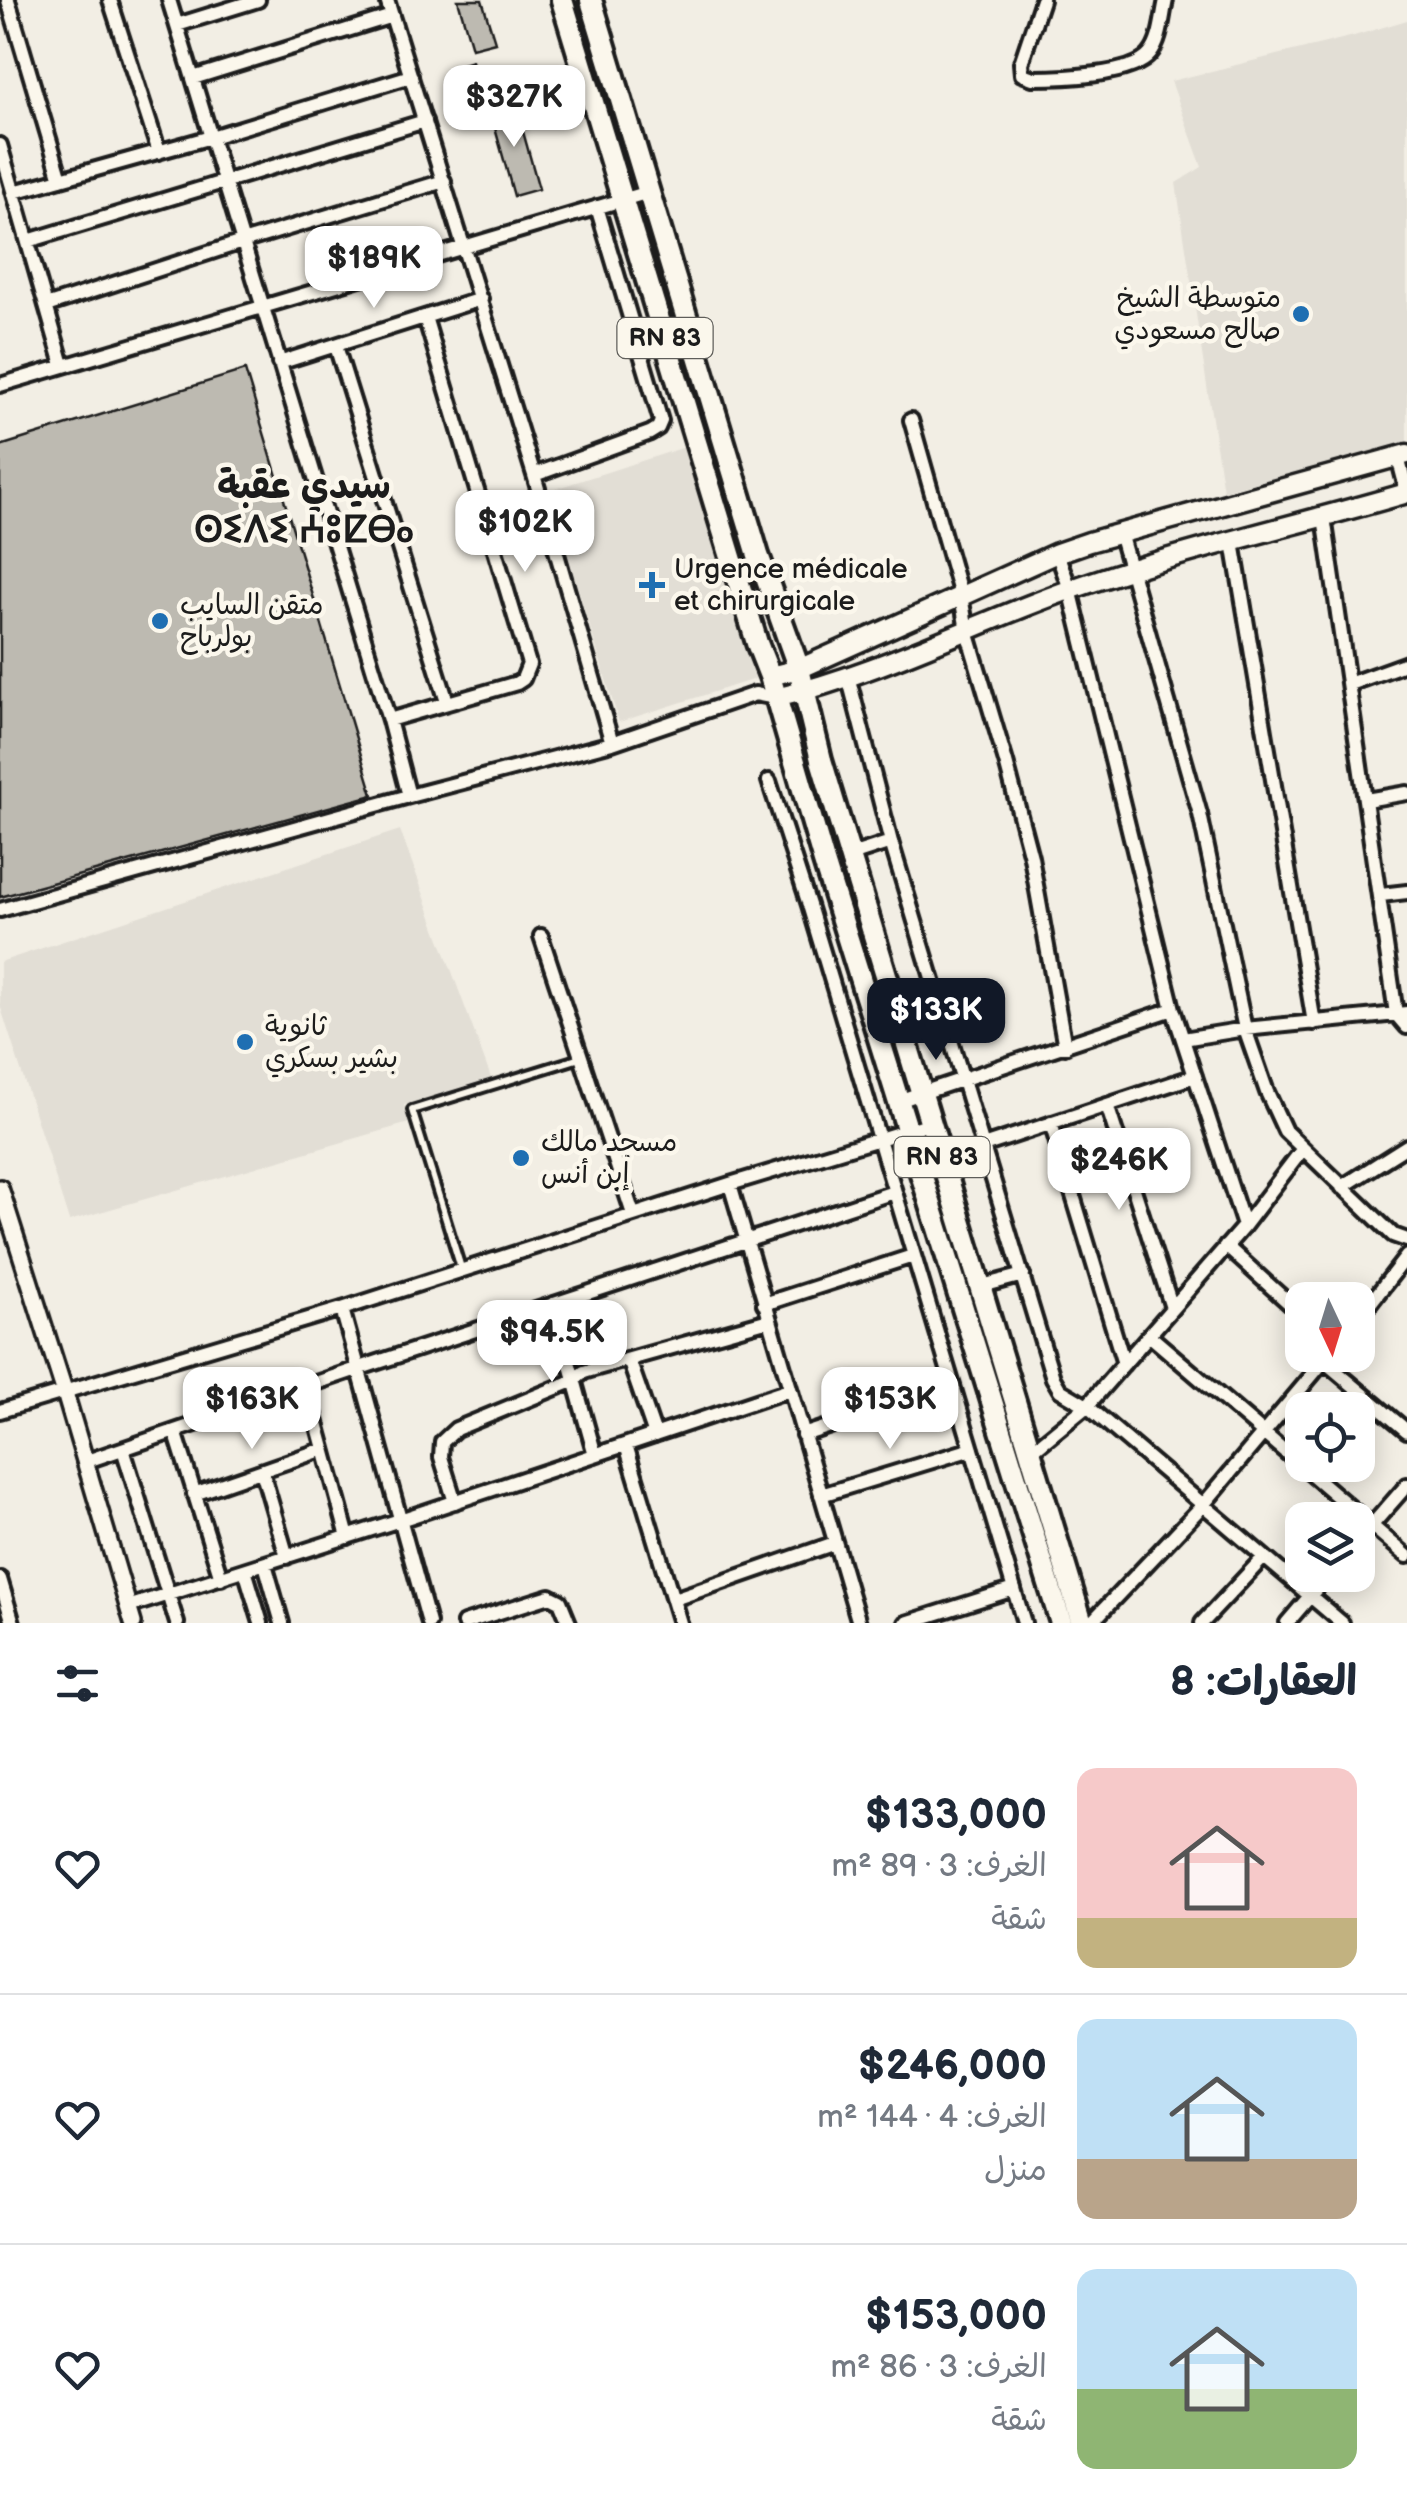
<!DOCTYPE html>
<html lang="ar">
<head>
<meta charset="utf-8">
<style>
  body { margin:0; font-family:"Balsamiq Sans","Playpen Sans Arabic","Noto Sans Tifinagh",sans-serif; background:#f2f2f3; color:#1f2937; direction:rtl; height:100vh; display:flex; flex-direction:column; font-size:38px; white-space:nowrap }
  * { box-sizing:border-box; margin:0 }
  p { font-size:32px; color:#747a83 }
  .icon { flex:none; width:55px; height:55px; fill:none; stroke:currentColor; stroke-width:2; stroke-linecap:round; stroke-linejoin:round }
  .map { position:relative; height:1623px; overflow:hidden; direction:ltr }
  .side { display:flex; flex-direction:column; background:#fff; flex:1 }
  .side>* { flex:none }
  .needle { width:65px; rotate:176deg }
  .buttons { position:absolute; left:1285px; top:1282px; display:grid; gap:20px }
  .buttons a { display:grid; place-items:center; width:90px; height:90px; border-radius:20px; background:#fff; box-shadow:0 5px 25px #0003; font-size:50px }
  .price { position:absolute; translate:-50% -85px; padding:0 22px; border-radius:20px; background:#fff; color:#222; font-size:32px; line-height:65px; filter:drop-shadow(0 2px 5px #0008) }
  .price::after { content:''; position:absolute; left:50%; top:60px; width:30px; height:22px; margin-left:-15px; background:inherit; clip-path:polygon(0 0,100% 0,50% 100%) }
  .price.active { background:#111827; color:#fff }
  ul { padding:0; list-style:none }
  li { display:flex; align-items:center; gap:30px; height:250px; padding:0 50px }
  li+li { border-top:2px solid #e0e1e3 }
  li span { display:grid; place-items:center; flex:none; width:280px; height:200px; border-radius:20px; color:#555 }
  li>.icon { margin-inline-start:auto }
  span .icon { width:120px; height:120px; fill:#fffc; stroke-width:1 }
  li b { font-size:42px }
  h2 { display:flex; justify-content:space-between; align-items:center; height:120px; padding:0 50px; font-size:42px }
  .map>svg:first-child { display:block }
  .built { fill:#e2ded5 }
  .building { fill:#bdbab1; stroke:#1c1c1c; stroke-width:2.5 }
  .lines { fill:none; stroke-linecap:round; stroke-linejoin:round }
  .service-casing { stroke:#1c1c1c; stroke-width:14 }
  .minor-casing { stroke:#1c1c1c; stroke-width:20 }
  .tertiary-casing { stroke:#1c1c1c; stroke-width:22 }
  .secondary-casing { stroke:#1c1c1c; stroke-width:25 }
  .primary-casing { stroke:#1c1c1c; stroke-width:28 }
  .service { stroke:#fbf7ec; stroke-width:6 }
  .minor { stroke:#fbf7ec; stroke-width:12 }
  .tertiary { stroke:#fbf7ec; stroke-width:15 }
  .secondary { stroke:#fbf7ec; stroke-width:18 }
  .primary { stroke:#fbf7ec; stroke-width:20 }
  .poi-dot { fill:#1f6fb2; stroke:#fbf7ec; stroke-width:4 }
  .labels { text-anchor:middle; dominant-baseline:central; stroke-width:9; stroke-linejoin:round; paint-order:stroke }
  .shield { fill:#fbf7ec; stroke:#5f5e5a; stroke-width:2.5 }
  .shield-label { font-size:25px; font-weight:bold; fill:#1c1c1c }
  .poi-label { font-size:28px; fill:#1c1c1c; stroke:#fbf7ec; text-anchor:start }
  .district-label { font-size:38px; font-weight:bold; fill:#1c1c1c; stroke:#fbf7ec }
</style>
</head>
<body>
<div class="map">
<svg width="1407" height="1623" viewBox="0 0 1407 1623">
  <rect width="100%" height="100%" fill="#f2eee4"/>
  <filter id="ink" filterUnits="userSpaceOnUse"><feTurbulence type="fractalNoise" baseFrequency=".01" numOctaves="2"/><feDisplacementMap in="SourceGraphic" scale="20" xChannelSelector="R" yChannelSelector="G"/><feConvolveMatrix kernelMatrix="1 2 1 2 8 2 1 2 1" color-interpolation-filters="sRGB"/></filter>
  <g filter="url(#ink)">
    <path class="built" d="M1407,20V444L1223,491L1176,183L1202,167L1171,81L1354,36Z
      M685,447L755,679L619,722L548,491Z
      M400,830L491,1078L404,1105L409,1123L69,1221L0,1005V962Z"/>
    <path class="building" d="M458,0H482L495,42L472,48Z
      M472,61L484,102L465,108L453,67Z
      M515,103L539,189L514,196L490,110Z
      M245,370L373,795L0,897V446Z"/>
    <g class="lines">
      <g class="service-casing">
        <path id="service" d="M461,1268L412,1110L580,1058"/>
      </g>
      <g class="minor-casing">
        <path id="minor" d="M8,0L61,179
          M110,0L159,152
          M169,0L389,720L409,796
          M387,0L534,475L612,743
          M1042,0L1021,63L1022,74L1033,78C1060,78 1133,76 1150,54C1161,41 1162,17 1166,0
          M177,25L258,0
          M193,78L392,16
          M0,145L63,365
          M14,192L211,137L411,76
          M28,241L425,121
          M46,306L242,242L444,181
          M336,346L447,702
          M279,363L481,299
          M0,385L649,192
          M911,420L961,596L967,631L1006,762L1031,857L1065,1047
          M1398,457L1407,492
          M534,475L650,433L658,428L661,421L597,207
          M1324,517L1396,1014L1407,1027
          M1120,533L1200,814L1245,1029L1267,1092L1285,1131L1393,1235L1407,1240
          M1233,542L1314,1023
          M1057,553L1070,589L1173,1009L1244,1226
          M848,676L891,842L1053,1378L1060,1390L1087,1406L1342,1623
          M1349,684L1407,663
          M389,720L517,683L523,679L529,664L425,317
          M769,781L809,905L1024,1623
          M1366,800L1407,793
          M851,855L891,842
          M1381,895L1407,892
          M0,910L409,796L612,743L755,694L776,698
          M541,936L633,1214
          M1183,1039L1245,1029L1407,1013
          M898,1101L1173,1009
          M1107,1105L1172,1308
          M1051,1123L1124,1364
          M983,1146L1195,1076
          M730,1184L859,1623
          M1342,1187L1407,1146
          M1226,1246L1302,1315
          M982,1286L1023,1275
          M553,1304L595,1455
          M764,1304L913,1256
          M342,1309L429,1623
          M1358,1319L1407,1256
          M1149,1335L1407,1556
          M629,1360L655,1435
          M1324,1361L1407,1431
          M307,1386L348,1537
          M0,1411L342,1309L730,1184L932,1123
          M175,1431L221,1578
          M803,1435L952,1386
          M626,1445L680,1623
          M123,1449L177,1623
          M1032,1451L1087,1406L1244,1226L1302,1150
          M84,1462L357,1369L894,1192
          M262,1471L287,1557
          M194,1494L324,1449
          M821,1495L972,1449
          M455,1502L441,1457L442,1442L456,1429L573,1381L584,1372L594,1369L769,1320
          M1358,1541L1407,1485
          M265,1564L282,1623
          M245,1570L261,1623
          M0,1579L13,1623
          M674,1599L835,1543
          M128,1607L400,1520L789,1390
          M464,1623L550,1596L560,1601L569,1623
          M906,1623L1014,1589
          M1091,1623L1203,1505L1329,1355
          M1202,1623L1264,1557
          M1287,1623L1328,1575"/>
      </g>
      <g class="tertiary-casing">
        <path id="tertiary" d="M0,1188L65,1393L133,1623"/>
      </g>
      <g class="secondary-casing">
        <path id="secondary" d="M770,676L799,669L1057,553L1089,542L1407,454
          M776,698C877,674 971,625 1069,590C1179,551 1295,526 1407,493"/>
      </g>
      <g class="primary-casing">
        <path id="primary" d="M562,0L757,643L770,676L824,862L1061,1623
          M591,0L758,555L799,669L821,760L1082,1623"/>
      </g>
      <use href="#service" class="service"/>
      <use href="#minor" class="minor"/>
      <use href="#tertiary" class="tertiary"/>
      <use href="#secondary" class="secondary"/>
      <use href="#primary" class="primary"/>
    </g>
  </g>
  <g class="poi-dot">
    <circle cx="1301" cy="314" r="10"/>
    <path d="M647 570h10v10h10v10h-10v10h-10v-10h-10v-10h10z"/>
    <circle cx="160" cy="621" r="10"/>
    <circle cx="245" cy="1042" r="10"/>
    <circle cx="521" cy="1158" r="10"/>
  </g>
  <g class="labels">
    <g class="shield">
      <rect x="617.5" y="318" width="95" height="40" rx="8"/>
      <rect x="894.5" y="1137" width="95" height="40" rx="8"/>
    </g>
    <g class="shield-label">
      <text x="665" y="338">RN 83</text>
      <text x="942" y="1157">RN 83</text>
    </g>
    <g class="poi-label">
      <text x="1281" y="298" text-anchor="end">متوسطة الشيخ<tspan x="1281" dy="32">صالح مسعودي</tspan></text>
      <text x="674" y="569">Urgence médicale<tspan x="674" dy="32">et chirurgicale</tspan></text>
      <text x="180" y="605">متقن السايب<tspan x="180" dy="32">بولرباح</tspan></text>
      <text x="265" y="1026">ثانوية<tspan x="265" dy="32">بشير بسكري</tspan></text>
      <text x="541" y="1142">مسجد مالك<tspan x="541" dy="32">إبن أنس</tspan></text>
    </g>
    <g class="district-label">
      <text x="304" y="486">سيدي عقبة<tspan x="304" dy="44">ⵙⵉⴷⵉ ⵄⵓⵇⴱⴰ</tspan></text>
    </g>
  </g>
</svg>
<div class="buttons">
<a><svg class="needle" viewBox="-14 -14 28 28"><path d="M0-13l5 13h-10z" fill="#e53935"/><path d="M0 13l5-13h-10z" fill="#747a83"/></svg></a>
<a><svg class="icon" aria-label="locate" viewBox="0 0 24 24"><circle cx="12" cy="12" r="6"/><path d="M12 2v4M12 18v4M2 12h4M18 12h4"/></svg></a>
<a><svg class="icon" aria-label="layers" viewBox="0 0 24 24"><path d="M12 4l9 5-9 5-9-5zM3 14l9 5 9-5"/></svg></a>
</div>
<b class="price" style="left:514px;top:150px">$327K</b>
<b class="price" style="left:374px;top:311px">$189K</b>
<b class="price" style="left:525px;top:575px">$102K</b>
<b class="price active" style="left:936px;top:1063px">$133K</b>
<b class="price" style="left:1119px;top:1213px">$246K</b>
<b class="price" style="left:552px;top:1385px">$94.5K</b>
<b class="price" style="left:252px;top:1452px">$163K</b>
<b class="price" style="left:890px;top:1452px">$153K</b>
</div>
<section class="side">
<h2>العقارات: 8<svg class="icon" aria-label="filters" viewBox="0 0 24 24"><path d="M4 7h16M4 17h16"/><circle cx="9" cy="7" r="2"/><circle cx="15" cy="17" r="2"/></svg></h2>
<ul>
<li><span style="background:linear-gradient(#f6c9c9 75%,#c2b280 0)"><svg class="icon" aria-label="home" viewBox="0 0 24 24"><path d="M3 11l9-7 9 7M6 9v11h12V9"/></svg></span><div><b>$133,000</b><p>الغرف: 3 · 89 m²</p><p>شقة</p></div><svg class="icon" aria-label="heart" viewBox="0 0 24 24"><path d="M12 20l-8-8c-3-5 5-10 8-4 3-6 11-1 8 4z"/></svg></li>
<li><span style="background:linear-gradient(#bfe0f5 70%,#b9a48a 0)"><svg class="icon" aria-label="home" viewBox="0 0 24 24"><path d="M3 11l9-7 9 7M6 9v11h12V9"/></svg></span><div><b>$246,000</b><p>الغرف: 4 · 144 m²</p><p>منزل</p></div><svg class="icon" aria-label="heart" viewBox="0 0 24 24"><path d="M12 20l-8-8c-3-5 5-10 8-4 3-6 11-1 8 4z"/></svg></li>
<li><span style="background:linear-gradient(#bfe0f5 60%,#8fb573 0)"><svg class="icon" aria-label="home" viewBox="0 0 24 24"><path d="M3 11l9-7 9 7M6 9v11h12V9"/></svg></span><div><b>$153,000</b><p>الغرف: 3 · 86 m²</p><p>شقة</p></div><svg class="icon" aria-label="heart" viewBox="0 0 24 24"><path d="M12 20l-8-8c-3-5 5-10 8-4 3-6 11-1 8 4z"/></svg></li>
</ul>
</section>
</body>
</html>
